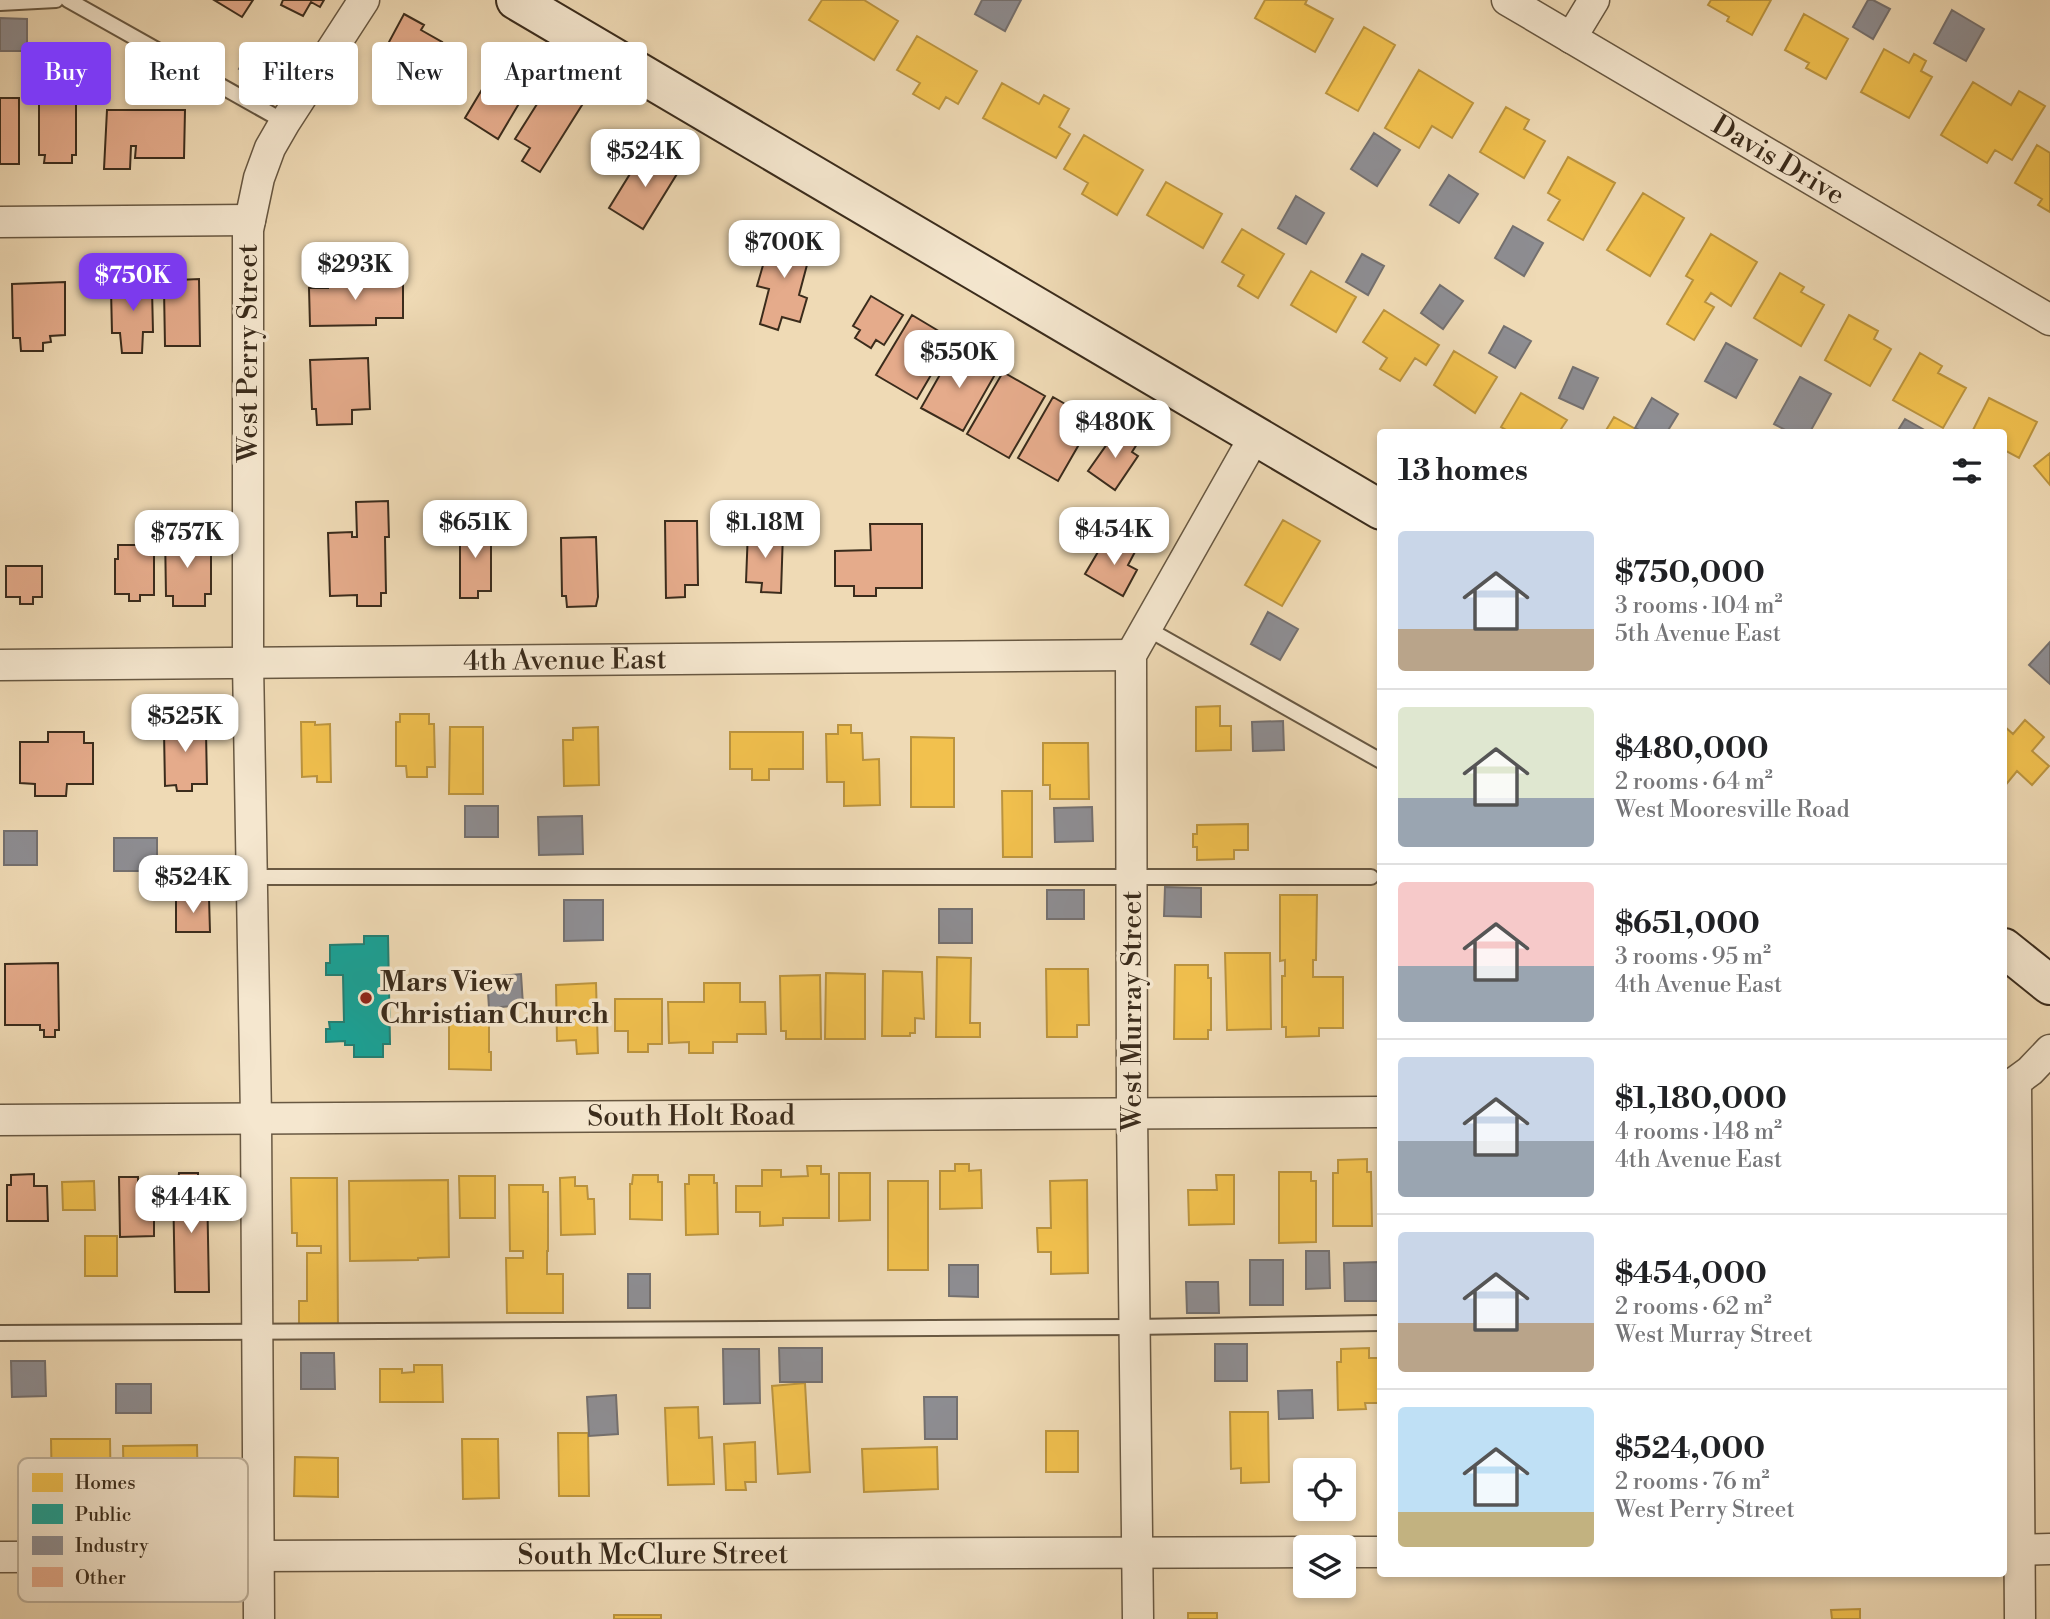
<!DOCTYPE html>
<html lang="en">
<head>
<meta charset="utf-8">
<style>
  body { margin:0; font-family:"Libre Bodoni",serif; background:#f6f6f6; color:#202124; height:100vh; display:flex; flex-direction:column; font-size:26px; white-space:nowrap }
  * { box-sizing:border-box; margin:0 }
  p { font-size:23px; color:#757577 }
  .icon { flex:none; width:38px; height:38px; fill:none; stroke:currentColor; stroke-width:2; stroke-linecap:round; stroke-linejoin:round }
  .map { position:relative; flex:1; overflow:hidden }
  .side { position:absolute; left:1377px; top:429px; width:630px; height:1148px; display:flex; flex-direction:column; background:#fff; border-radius:7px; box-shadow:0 4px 10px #0003 }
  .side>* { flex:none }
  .hud { position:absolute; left:21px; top:42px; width:665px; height:63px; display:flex; gap:14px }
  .buttons { position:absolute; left:1293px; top:1458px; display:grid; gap:14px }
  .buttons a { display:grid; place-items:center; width:63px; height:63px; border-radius:7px; background:#fff; box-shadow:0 4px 10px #0003; font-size:35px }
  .price { position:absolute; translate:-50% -60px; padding:0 16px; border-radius:14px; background:#fff; color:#222; font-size:23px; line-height:46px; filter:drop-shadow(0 2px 4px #0008) }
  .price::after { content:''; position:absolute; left:50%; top:42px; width:21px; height:16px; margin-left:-10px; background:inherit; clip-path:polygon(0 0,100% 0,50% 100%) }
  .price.selected { background:#7c3aed; color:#fff }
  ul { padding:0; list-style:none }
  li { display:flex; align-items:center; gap:21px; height:175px; padding:0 21px }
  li+li { border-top:2px solid #e0e0e0 }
  li span { display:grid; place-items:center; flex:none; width:196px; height:140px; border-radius:7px; color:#555 }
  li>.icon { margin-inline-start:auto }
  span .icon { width:84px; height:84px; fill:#fffc; stroke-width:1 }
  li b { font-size:30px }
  h2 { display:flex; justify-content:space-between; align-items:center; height:84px; padding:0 21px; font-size:30px }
  .tag { padding:0 24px; border-radius:7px; background:#fff; box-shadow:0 4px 10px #0003; font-size:24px; line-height:63px }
  .tag.selected { background:#7c3aed; color:#fff }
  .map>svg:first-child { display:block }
  .homes { fill:#f2c14e; stroke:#bb943f; stroke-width:2 }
  .public { fill:#17a398; stroke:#227f73; stroke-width:2 }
  .industry { fill:#8d8d92; stroke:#74706f; stroke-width:2 }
  .building { fill:#e5ab8b; stroke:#3b2c1c; stroke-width:2 }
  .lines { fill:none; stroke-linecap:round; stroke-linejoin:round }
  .service-casing { stroke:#685842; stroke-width:18 }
  .minor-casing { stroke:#685842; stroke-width:33 }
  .secondary-casing { stroke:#3b2c1c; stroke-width:42 }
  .service { stroke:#f5e7cf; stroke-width:14 }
  .minor { stroke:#f5e7cf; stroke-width:30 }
  .secondary { stroke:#f5e7cf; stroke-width:38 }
  .poi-dot { fill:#8f2418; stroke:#f5e7cf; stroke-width:2.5 }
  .labels { text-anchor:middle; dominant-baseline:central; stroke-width:7; stroke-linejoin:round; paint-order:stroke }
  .street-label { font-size:28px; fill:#3b2c1c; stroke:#f5e7cf }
  .poi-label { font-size:28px; font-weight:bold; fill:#3b2c1c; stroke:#f5e7cf; text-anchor:start }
  .key { fill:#f5e7cf; stroke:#bdaf99; stroke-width:2 }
  .key-label { font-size:19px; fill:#3b2c1c }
</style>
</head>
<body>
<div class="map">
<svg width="2050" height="1619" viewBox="0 0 2050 1619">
  <rect width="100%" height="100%" fill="#efdab5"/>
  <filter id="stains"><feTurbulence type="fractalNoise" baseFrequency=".00286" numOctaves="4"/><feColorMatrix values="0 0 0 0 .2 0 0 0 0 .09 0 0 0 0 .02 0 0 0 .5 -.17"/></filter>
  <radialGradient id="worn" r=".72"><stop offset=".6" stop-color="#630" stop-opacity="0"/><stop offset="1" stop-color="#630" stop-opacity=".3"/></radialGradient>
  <path class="homes" d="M822,0H864L898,21L874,60L809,20Z
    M1265,0H1307L1305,4L1333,19L1315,52L1255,18Z
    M1711,0H1771L1752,35L1727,21L1729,17L1708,5Z
    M1804,14L1848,39L1826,79L1806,68L1809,63L1785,50Z
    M1364,27L1395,45L1358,111L1326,93Z
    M917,36L977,71L958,104L946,97L939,109L913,94L920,83L897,70Z
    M1884,49L1909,63L1914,54L1926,61L1921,71L1932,77L1909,118L1861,92Z
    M1419,70L1473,103L1452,138L1432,126L1419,148L1385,128Z
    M1973,82L2011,105L2019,91L2045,106L2012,160L1995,150L1987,163L1941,135Z
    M1002,83L1039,104L1044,95L1069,109L1059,127L1070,134L1056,158L983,118Z
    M1506,107L1529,120L1524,129L1545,141L1524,178L1480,152Z
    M1084,135L1143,170L1117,215L1082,194L1088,183L1064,169Z
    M2037,145L2050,153V212L2038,205L2042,199L2015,183Z
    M1568,157L1615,183L1583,240L1548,220L1560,200L1548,193Z
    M1166,182L1222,214L1203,248L1147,215Z
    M1643,193L1684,218L1650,276L1607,250Z
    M1242,229L1284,254L1258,298L1238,286L1244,275L1222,262Z
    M1711,234L1757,262L1731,306L1711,293L1705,302L1714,307L1694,340L1667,324L1693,280L1686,276Z
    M1311,271L1356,297L1336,332L1291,305Z
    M1780,273L1804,287L1801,292L1824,305L1801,346L1754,318Z
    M1384,310L1439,345L1426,365L1415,358L1400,381L1380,369L1387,358L1363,342Z
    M1849,315L1878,331L1874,339L1891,349L1870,386L1825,360Z
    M1454,351L1497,377L1475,413L1434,385Z
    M1920,353L1942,366L1938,373L1966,388L1943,428L1893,400Z
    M1521,393L1567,420L1559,432H1510L1501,427Z
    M1989,398L2037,422L2019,458L2004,450V432H1972Z
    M1614,417L1641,432H1605Z
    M2050,453V485L2034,466Z
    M1283,520L1320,541L1282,606L1245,585Z
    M1220,706V726H1231V750L1196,751V707Z
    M400,714H429V724H434L435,767H427V777H407L406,766H396V722H400Z
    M2025,720L2044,737L2032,751L2049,766L2032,785L2017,771L2004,787V726L2013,734Z
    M301,722H315V725L330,724L331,782H317V776L302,777Z
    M838,725H851V733H862L863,760L879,759L880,805L844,806V782H827L826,734H838Z
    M450,727H483V794H449Z
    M598,727L599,785L564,786L563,740H573V728Z
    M730,732H803V769H769V780H752V769H730Z
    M911,737L954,738V807H911Z
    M1043,743H1088L1089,799H1050V785H1043Z
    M1002,791H1032V857H1003Z
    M1248,824V850H1234V859L1197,860V847H1193V834H1197V825Z
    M1280,895H1317L1316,960H1313V977H1343V1028H1319V1036L1286,1037V1027H1282V976H1285V960L1280,961Z
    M1225,953H1270L1271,1029L1227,1030Z
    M937,957L971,958L970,1023H980V1037H936Z
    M1175,965H1208V978H1211V1030H1208V1039H1174Z
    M1046,969H1088L1089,1025H1077V1037H1047Z
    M883,971L922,972L924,1019L915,1018V1033H910V1036H882Z
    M826,973L865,974V1039H825Z
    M820,975L821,1039H786V1031H781L780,976Z
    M596,983L598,1053L577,1054L576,1040L557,1041L556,985Z
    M704,983H740V1002H765L766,1034H737V1042H713V1053H689V1042L669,1043L668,1002H704Z
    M615,999H662V1044H648V1052H628V1031H615Z
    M464,1012H489V1052H491V1070L449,1069V1023H464Z
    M1367,1159V1172H1371L1372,1226H1333V1173H1338V1160Z
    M955,1164H969V1171L981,1170L982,1208L940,1209V1171H955Z
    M807,1166H821V1174H829V1218H783V1225L760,1226V1212H736V1186H762V1170H781V1177L808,1176Z
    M1279,1172H1311V1181H1316V1242L1279,1243Z
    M839,1173H870V1220L839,1221Z
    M633,1175H658V1182H662V1220L630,1219V1184H632Z
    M689,1175H714V1183H717L718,1234L686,1235L685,1184H689Z
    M1216,1175H1234V1224L1189,1225L1188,1190H1217Z
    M459,1176H495V1218H460Z
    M575,1177V1186H587L588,1199H594L595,1234L561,1235L560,1178Z
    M291,1178H337L338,1330H299V1301H307V1253H321V1246H297V1233H292Z
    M448,1180L449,1257L418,1258V1260L350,1261L349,1181Z
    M1087,1180L1088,1273L1051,1274V1252H1038L1037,1228H1051L1050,1181Z
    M94,1181L95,1210H63L62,1182Z
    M888,1181H928V1270H888Z
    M509,1185H543V1192H548V1251H547V1274H563V1313H507L506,1258H523V1251H510Z
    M85,1236H117V1276H85Z
    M1369,1348V1358H1381V1403H1365L1366,1409L1338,1410L1337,1362H1341V1349Z
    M414,1365H442L443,1402H380V1369H402V1373L414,1372Z
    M805,1383L810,1472L778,1474L772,1386Z
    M698,1407L699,1438L712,1437L714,1484L668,1485L665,1408Z
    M1230,1412H1268L1269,1482L1241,1483V1468L1231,1469Z
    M1046,1431H1078V1472H1046Z
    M558,1433H588L589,1496H559Z
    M51,1439H110L111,1504L72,1505V1492L52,1493Z
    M462,1439H498L499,1498L463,1499Z
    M755,1442L756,1482H745L746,1490H726L724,1444Z
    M197,1445L198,1492L124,1493L123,1446Z
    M937,1447L938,1489L864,1492L862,1449Z
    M295,1457L338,1458V1497L294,1496Z
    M1860,1609V1619H1832L1831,1610Z
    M1188,1613H1217V1619H1188Z
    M614,1615H661V1619H614Z"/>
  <path class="public" d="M364,936H388L390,1044H383V1057H354V1045H345V1041L326,1042V1029H330L329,1022H344L343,975H326V963H330V945L364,944Z"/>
  <path class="industry" d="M982,0H1021L1005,31L975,14Z
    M1868,0H1873L1890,9L1873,39L1853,27Z
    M1952,10L1984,29L1966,61L1934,43Z
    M0,18L27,19V51H0Z
    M253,46L279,61L265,84L239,69Z
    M1374,133L1400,150L1377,186L1351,169Z
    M1449,175L1478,194L1459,223L1430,205Z
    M1296,196L1324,213L1306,244L1278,228Z
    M1513,226L1543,243L1524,276L1495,258Z
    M1362,254L1384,266L1368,295L1346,282Z
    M1440,285L1463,301L1443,329L1421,313Z
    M1504,326L1531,341L1515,368L1489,353Z
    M1726,343L1757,360L1736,398L1705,381Z
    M1573,367L1598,378L1583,409L1559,398Z
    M1800,377L1831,394L1810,432H1789L1774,424Z
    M1652,398L1678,414L1667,432H1643L1635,428Z
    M1905,419L1928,432H1897Z
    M1268,612L1298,629L1280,660L1251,644Z
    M2050,642V684L2029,665Z
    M1283,721L1284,750L1253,751L1252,722Z
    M465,806H498V837H465Z
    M1092,807L1093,841L1055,842L1054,808Z
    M582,816L583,854L539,855L538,817Z
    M4,831H37V865H4Z
    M114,838H157V871H114Z
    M1165,887L1201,888V917L1164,916Z
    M1047,890H1084V919H1047Z
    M564,900H603V940L564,941Z
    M939,909H972V943H939Z
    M521,974L523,1005L489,1008L487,977Z
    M1306,1251H1329L1330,1288L1306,1289Z
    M1250,1260H1283V1305H1250Z
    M1379,1262V1301H1345L1344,1263Z
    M949,1265H978V1297L949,1296Z
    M628,1274H650V1308H628Z
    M1186,1282H1218L1219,1313H1187Z
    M1215,1344H1247V1381H1215Z
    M779,1348H822V1382H780Z
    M723,1349H759L760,1403L724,1404Z
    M301,1353H334L335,1389H301Z
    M11,1361H45L46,1396L12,1397Z
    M116,1384H151V1413H116Z
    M1312,1390L1313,1418L1279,1419L1278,1391Z
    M616,1395L618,1434L589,1436L587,1397Z
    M924,1397H957V1439H925Z"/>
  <path class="building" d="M214,0H253L242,17Z
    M283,0H324L320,7L311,2L303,16L281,5Z
    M404,14L424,25L421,30L442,42L415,90L375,68Z
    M493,71L527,90L498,139L465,118Z
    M549,85L582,105L540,172L522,161L530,148L515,139Z
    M39,94H76V155H72V163H44L45,155H39Z
    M0,98H19V164H0Z
    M107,110H185L184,158H135L136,146H131L130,169H104Z
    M646,148L680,169L643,229L609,208Z
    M772,234L812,246L799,295L807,298L800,322L782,317L778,330L760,324L769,289L757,286Z
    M327,274H355V283L403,282V318H376V325L310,326L309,288H328Z
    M127,276H149V288L152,289L153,332H143L142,353H122L120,333H112L111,289H127Z
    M199,279L200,346H165L164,289L179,288L178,280Z
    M65,282V335L50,336L51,342L43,343V351H21L20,338H13L12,284Z
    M871,296L903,315L884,345L876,340L871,348L855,338L860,330L853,326Z
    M912,315L952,339L917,399L876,375Z
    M955,348L997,371L963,431L921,408Z
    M368,358L370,409L352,410V424L317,425L316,409H312L310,360Z
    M1003,372L1045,396L1009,458L967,434Z
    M1053,397L1093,420L1058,481L1018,458Z
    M1117,430L1137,444L1132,452L1138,456L1115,490L1088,471Z
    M388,501L389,537H385L386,593H381V606H357V595L330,596L328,533L352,532V537H357L356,502Z
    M665,521H697L698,585H685V597L666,598Z
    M870,524H922V588H876V596H854V586H835V551L871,550Z
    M460,525H491V591H478V598H460Z
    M748,530L783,532L781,593L761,592L762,583L746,582Z
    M165,532H195V546L211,545V594H205V606H173V596H166Z
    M596,537L598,597L596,606L567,607L566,596H562L561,538Z
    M1119,537L1137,548L1128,565L1137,570L1123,596L1085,574L1102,545L1111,550Z
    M118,545H154V595H140V601H129V594H115V559H118Z
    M6,566H42V597H33V604H20V597H6Z
    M169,719H201V732H206L207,784H192V791H177L176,785L165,786L164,732H169Z
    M48,732H84V743H93V784H67L66,796H35V784L20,783V742H48Z
    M209,897L210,932H176V898Z
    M58,963L59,1030H55V1037H44V1030H40V1025H5V964Z
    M179,1173H198V1184H207L209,1292H175L173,1183H178Z
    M34,1174V1186H47L48,1221H7V1185H11V1175Z
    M119,1177H138V1188L154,1187V1236L120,1237Z"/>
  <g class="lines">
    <g class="service-casing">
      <path id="service" d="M68,0L285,122
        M0,3L56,0
        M1146,628L1381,761
        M252,877H1371
        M0,1333L1134,1327L1381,1323"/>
    </g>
    <g class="minor-casing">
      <g id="minor">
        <path id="s1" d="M1507,0L2050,320"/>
        <path d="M1571,38L1594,0"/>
        <path d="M0,222L250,220"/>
        <path id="s2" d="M0,665L1131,655"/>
        <path d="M2016,1082L2020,1619"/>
        <path d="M2004,1090L2030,1071L2050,1050"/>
        <path id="s3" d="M0,1120L1381,1112"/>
        <path d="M2004,1550L2050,1549"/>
        <path d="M1344,1552H1381"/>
        <path id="s4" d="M0,1557L1306,1552"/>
        <path d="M259,1619L256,1117L248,663V230L259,178L270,148L285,122L364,0"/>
        <path d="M1138,1619L1132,1114L1131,655L1255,436"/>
      </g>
    </g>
    <g class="secondary-casing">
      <path id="secondary" d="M516,0L1381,510
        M2004,948L2050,985"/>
    </g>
    <use href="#service" class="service"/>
    <use href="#minor" class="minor"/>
    <use href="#secondary" class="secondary"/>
  </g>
  <circle class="poi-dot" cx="366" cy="998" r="7"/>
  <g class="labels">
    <g class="street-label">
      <text stroke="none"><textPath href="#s1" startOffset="315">Davis Drive</textPath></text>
      <text transform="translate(248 353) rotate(-90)">West Perry Street</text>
      <text stroke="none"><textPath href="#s2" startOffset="565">4th Avenue East</textPath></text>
      <text transform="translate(1132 1011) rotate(-90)">West Murray Street</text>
      <text stroke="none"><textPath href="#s3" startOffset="691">South Holt Road</textPath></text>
      <text stroke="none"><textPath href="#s4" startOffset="653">South McClure Street</textPath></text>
    </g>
    <g class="poi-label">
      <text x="380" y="982">Mars View<tspan x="380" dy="32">Christian Church</tspan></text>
    </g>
  </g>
  <rect x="18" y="1458" width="230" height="144" rx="10" class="key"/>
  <rect x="32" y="1473" width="31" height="19" fill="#f2c14e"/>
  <rect x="32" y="1504" width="31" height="20" fill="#17a398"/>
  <rect x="32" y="1536" width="31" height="19" fill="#8d8d92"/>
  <rect x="32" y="1567" width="31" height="20" fill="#e5ab8b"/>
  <g class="key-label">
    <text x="75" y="1489">Homes</text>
    <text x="75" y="1521">Public</text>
    <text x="75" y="1552">Industry</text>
    <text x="75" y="1584">Other</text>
  </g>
  <rect width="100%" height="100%" filter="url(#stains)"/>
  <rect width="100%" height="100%" fill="url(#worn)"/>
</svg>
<div class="buttons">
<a><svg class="icon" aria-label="locate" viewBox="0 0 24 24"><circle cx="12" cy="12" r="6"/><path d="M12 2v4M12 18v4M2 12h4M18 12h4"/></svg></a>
<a><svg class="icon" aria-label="layers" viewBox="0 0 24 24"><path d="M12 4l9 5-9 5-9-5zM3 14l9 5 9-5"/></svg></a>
</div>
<b class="price" style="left:645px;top:189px">$524K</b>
<b class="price" style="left:784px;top:280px">$700K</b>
<b class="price" style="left:355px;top:302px">$293K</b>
<b class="price selected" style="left:133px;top:313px">$750K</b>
<b class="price" style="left:959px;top:390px">$550K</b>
<b class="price" style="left:1115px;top:460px">$480K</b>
<b class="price" style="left:475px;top:560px">$651K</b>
<b class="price" style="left:765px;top:560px">$1.18M</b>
<b class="price" style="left:1114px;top:567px">$454K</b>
<b class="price" style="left:187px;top:570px">$757K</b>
<b class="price" style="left:185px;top:754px">$525K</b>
<b class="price" style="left:193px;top:915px">$524K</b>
<b class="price" style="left:191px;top:1235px">$444K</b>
<div class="hud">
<a class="tag selected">Buy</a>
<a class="tag">Rent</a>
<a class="tag">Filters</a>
<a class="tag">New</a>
<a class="tag">Apartment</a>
</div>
<section class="side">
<h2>13 homes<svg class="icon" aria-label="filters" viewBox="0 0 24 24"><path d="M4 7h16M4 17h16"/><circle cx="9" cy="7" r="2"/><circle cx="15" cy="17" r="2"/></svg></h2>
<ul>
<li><span style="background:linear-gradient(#c9d6e8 70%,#b9a48a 0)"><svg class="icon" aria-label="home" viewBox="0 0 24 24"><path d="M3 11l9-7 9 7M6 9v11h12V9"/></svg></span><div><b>$750,000</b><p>3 rooms · 104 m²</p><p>5th Avenue East</p></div></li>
<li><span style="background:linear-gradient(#dfe7d0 65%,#9aa5b1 0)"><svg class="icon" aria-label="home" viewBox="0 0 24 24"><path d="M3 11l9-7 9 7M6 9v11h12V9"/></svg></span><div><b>$480,000</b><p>2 rooms · 64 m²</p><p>West Mooresville Road</p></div></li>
<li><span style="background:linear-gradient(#f6c9c9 60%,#9aa5b1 0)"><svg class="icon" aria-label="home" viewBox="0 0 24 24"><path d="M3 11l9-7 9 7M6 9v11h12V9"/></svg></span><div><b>$651,000</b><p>3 rooms · 95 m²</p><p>4th Avenue East</p></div></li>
<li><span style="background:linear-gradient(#c9d6e8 60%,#9aa5b1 0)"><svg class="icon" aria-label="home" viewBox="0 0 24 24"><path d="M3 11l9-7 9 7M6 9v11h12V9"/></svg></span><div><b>$1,180,000</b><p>4 rooms · 148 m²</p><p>4th Avenue East</p></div></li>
<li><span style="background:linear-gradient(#c9d6e8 65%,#b9a48a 0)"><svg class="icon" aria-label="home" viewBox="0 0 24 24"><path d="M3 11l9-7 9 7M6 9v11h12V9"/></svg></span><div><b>$454,000</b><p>2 rooms · 62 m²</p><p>West Murray Street</p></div></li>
<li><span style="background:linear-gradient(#bfe0f5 75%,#c2b280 0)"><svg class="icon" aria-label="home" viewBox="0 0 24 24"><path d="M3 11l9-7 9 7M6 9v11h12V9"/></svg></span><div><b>$524,000</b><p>2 rooms · 76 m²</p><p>West Perry Street</p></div></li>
</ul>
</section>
</div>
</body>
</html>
